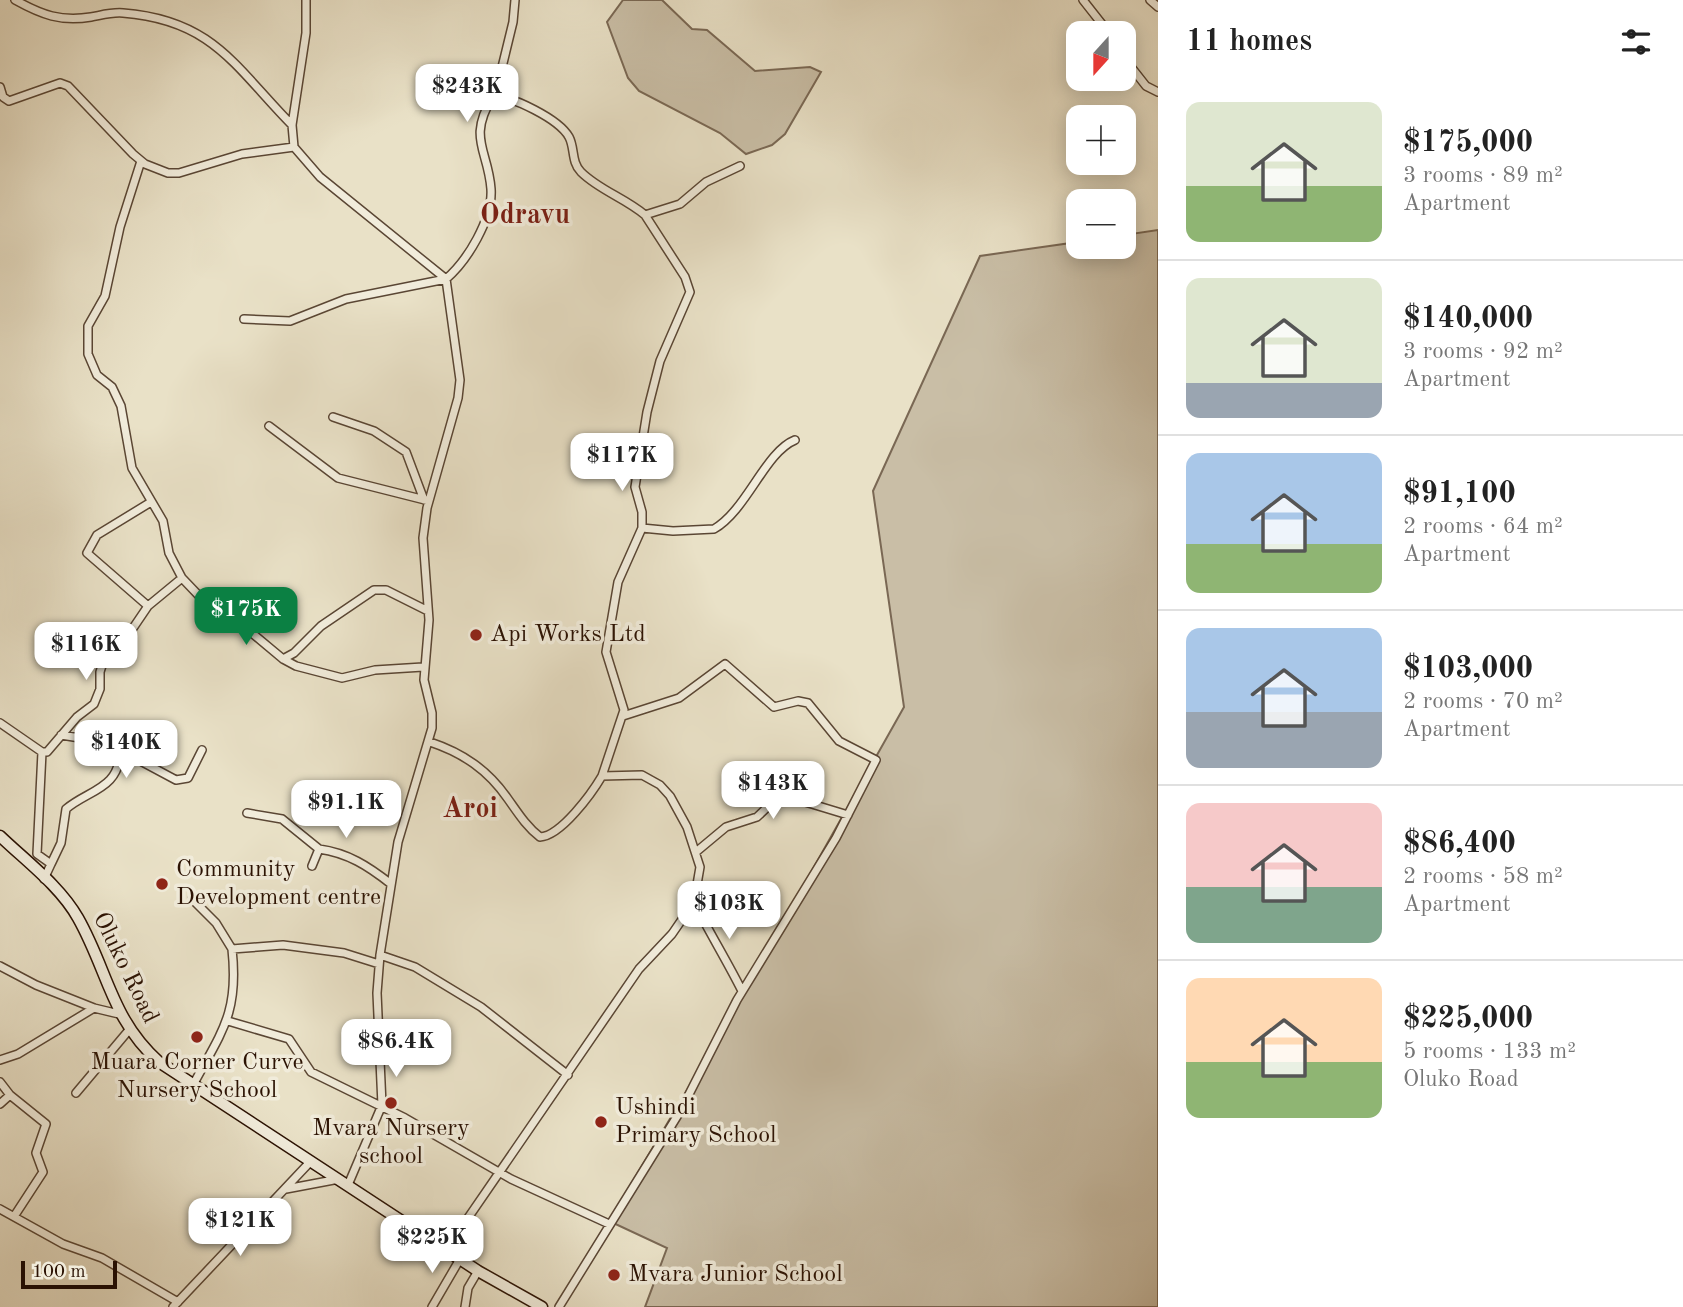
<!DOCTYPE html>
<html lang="en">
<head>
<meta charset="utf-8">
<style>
  body { margin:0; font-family:"Old Standard TT",serif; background:#f2f2f2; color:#222; height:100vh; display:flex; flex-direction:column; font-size:26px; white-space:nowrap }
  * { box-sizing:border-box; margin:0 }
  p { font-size:23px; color:#767676 }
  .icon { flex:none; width:38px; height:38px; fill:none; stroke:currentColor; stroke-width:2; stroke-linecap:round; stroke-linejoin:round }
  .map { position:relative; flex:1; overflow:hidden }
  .drawer { display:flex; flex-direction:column; background:#fff; width:525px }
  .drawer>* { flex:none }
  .needle { width:46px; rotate:201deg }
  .fabs { position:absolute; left:1066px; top:21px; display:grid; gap:14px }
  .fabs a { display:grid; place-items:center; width:70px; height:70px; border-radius:14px; background:#fff; box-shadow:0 4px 18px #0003; font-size:35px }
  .scale { position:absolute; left:21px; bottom:18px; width:96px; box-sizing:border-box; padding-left:7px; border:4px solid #2b1203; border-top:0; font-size:19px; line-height:24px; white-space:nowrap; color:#2b1203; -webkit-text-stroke:5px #f1ecdb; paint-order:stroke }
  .price { position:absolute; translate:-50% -60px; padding:0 16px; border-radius:14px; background:#fff; color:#222; font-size:23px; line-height:46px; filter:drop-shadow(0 2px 4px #0008) }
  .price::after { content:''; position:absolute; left:50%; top:42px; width:21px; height:16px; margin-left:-10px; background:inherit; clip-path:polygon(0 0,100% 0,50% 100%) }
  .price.current { background:#0b8043; color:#fff }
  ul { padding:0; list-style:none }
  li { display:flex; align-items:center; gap:21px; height:175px; padding:0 28px }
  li+li { border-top:2px solid #e0e0e0 }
  li span { display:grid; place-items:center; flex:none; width:196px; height:140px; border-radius:14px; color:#555 }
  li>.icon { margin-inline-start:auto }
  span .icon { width:84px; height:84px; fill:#fffc; stroke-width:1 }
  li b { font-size:30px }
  h2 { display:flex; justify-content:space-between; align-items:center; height:84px; padding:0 28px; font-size:30px }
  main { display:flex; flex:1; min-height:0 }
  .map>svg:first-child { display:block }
  .green { fill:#c9bea6; stroke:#7a6854; stroke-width:2 }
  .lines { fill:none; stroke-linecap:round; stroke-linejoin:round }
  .street-casing { stroke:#5a4634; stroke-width:10 }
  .secondary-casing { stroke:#2b1203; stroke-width:13 }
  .street { stroke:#f1ecdb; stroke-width:7 }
  .secondary { stroke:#f1ecdb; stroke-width:10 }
  .poi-dot { fill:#8f2418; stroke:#f1ecdb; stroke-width:2.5 }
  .labels { text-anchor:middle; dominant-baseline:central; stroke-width:7; stroke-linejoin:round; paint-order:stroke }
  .poi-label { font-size:24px; fill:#2b1203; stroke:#f1ecdb; text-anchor:start }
  .street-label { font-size:24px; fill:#2b1203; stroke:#f1ecdb }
  .quarter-label { font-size:28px; font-weight:bold; fill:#7a1f14; stroke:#f1ecdb }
</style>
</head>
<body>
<main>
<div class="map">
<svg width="1158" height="1307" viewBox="0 0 1158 1307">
  <rect width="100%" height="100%" fill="#e9e1c7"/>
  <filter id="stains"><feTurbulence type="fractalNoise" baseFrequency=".00286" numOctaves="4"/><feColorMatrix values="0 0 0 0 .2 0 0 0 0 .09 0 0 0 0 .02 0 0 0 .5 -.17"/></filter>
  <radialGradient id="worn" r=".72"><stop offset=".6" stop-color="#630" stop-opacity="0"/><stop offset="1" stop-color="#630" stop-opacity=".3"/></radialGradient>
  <path class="green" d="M623,0H662L692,29L707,30L755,71L810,67L821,72L785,134L772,145L746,154L720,133L639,91L628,78L607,22Z
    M1158,230V1307H645L667,1248L609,1221L711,1050L904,707L873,491L980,256L1078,242V247H1124V235Z"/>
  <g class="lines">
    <g class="street-casing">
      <path id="street" d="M15,0C42,15 61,22 91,17C102,15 112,12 123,13C213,20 235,67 292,125
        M306,0V33L292,125L294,147L320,177L446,279L460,380L458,398L427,508L423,538L429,620L424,680L432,713V728L398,842L380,955L377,993L382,1105L348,1185
        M1083,0L1109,33
        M1150,0L1158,7
        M1124,58L1146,86L1158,92
        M0,87L3,97L9,101L60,83L68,86L133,154L145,164L168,173H179L242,154L294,147
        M495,96L513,22L515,0
        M141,161L120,227L105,296L88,326V354L97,375L112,387L121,406L132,468L163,521L169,553L182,578
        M244,319L290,321L346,299L446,279C467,261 493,219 491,189C488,149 467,139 493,96C512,96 559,119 569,137C575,148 571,162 581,172C599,190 625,198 645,215L680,204L706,182L740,166
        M333,417L374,431L406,452L424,500
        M269,426L338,478L429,501
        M151,502L97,535L87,553L148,606L182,578L204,601L228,613L283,659L294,653L321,626L374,590H386L428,611
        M642,528L673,531L714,529C747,510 765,452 795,440
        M283,659L296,666L342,678L375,670L423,667
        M0,723L42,752H47L77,717L94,704L100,689V672L105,656L129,634L148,606
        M61,735L105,742L176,780L188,778L202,750
        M430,742C463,753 488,770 508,799C518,813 526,826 540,837C561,836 592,793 602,776L642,775L660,785L670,796L687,827L700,867L694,902L672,934L639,969L446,1250
        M42,752L37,854L51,864L44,879
        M602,776L624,710L606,652L618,582L642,528V512L635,487L647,412L660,361L690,292L685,277L645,215
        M247,813L282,819L319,849
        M696,852L726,827L757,817L778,797L792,798L848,815
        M51,864L61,843L66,809C88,790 120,789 120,751
        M312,866L319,849C348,853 368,866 391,884
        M192,899L216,923L232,949L283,945L344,953L379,964
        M694,902C709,932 727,961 742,991
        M380,955L415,967L481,1007L568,1075
        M0,966L36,985L94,1008
        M228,1021L289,1039L311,1072L405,1118L511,1179L609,1224
        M0,1060L18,1054L94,1008L119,1014
        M0,1082L10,1095L46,1124L36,1153L43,1172L15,1215
        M193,1085C222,1031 239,1013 232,949
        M76,1093L129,1030
        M0,1104L10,1095
        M286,1189L339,1179
        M0,1209L63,1244L102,1258L178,1302
        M173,1307L311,1161
        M432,1307L460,1259
        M465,1307L468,1288L478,1271
        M559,1307L681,1110L737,1000L836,838L876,760L839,741L808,703L798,701L774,707L725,664L679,698L623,716"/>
    </g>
    <g class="secondary-casing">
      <path id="secondary" d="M0,836C26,861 60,886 78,918C108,971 111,1019 159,1062L478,1271L542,1307"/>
    </g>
    <use href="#street" class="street"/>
    <use href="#secondary" class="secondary"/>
  </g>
  <g class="poi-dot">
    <circle cx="476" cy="635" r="7"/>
    <circle cx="162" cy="884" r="7"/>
    <circle cx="197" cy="1037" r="7"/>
    <circle cx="391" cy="1103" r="7"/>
    <circle cx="601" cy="1122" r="7"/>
    <circle cx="614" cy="1275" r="7"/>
  </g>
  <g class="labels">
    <g class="poi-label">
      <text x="490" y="635">Api Works Ltd</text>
      <text x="176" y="870">Community<tspan x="176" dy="28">Development centre</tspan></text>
      <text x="197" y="1063" text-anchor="middle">Muara Corner Curve<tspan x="197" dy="28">Nursery School</tspan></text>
      <text x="615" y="1108">Ushindi<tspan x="615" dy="28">Primary School</tspan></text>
      <text x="391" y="1129" text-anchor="middle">Mvara Nursery<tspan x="391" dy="28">school</tspan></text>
      <text x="628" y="1275">Mvara Junior School</text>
    </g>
    <g class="street-label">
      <text transform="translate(125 968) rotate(64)">Oluko Road</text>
    </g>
    <g class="quarter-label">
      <text x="525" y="216">Odravu</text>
      <text x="470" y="810">Aroi</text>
    </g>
  </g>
  <rect width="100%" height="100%" filter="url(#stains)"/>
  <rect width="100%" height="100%" fill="url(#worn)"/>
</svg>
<div class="fabs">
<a><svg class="needle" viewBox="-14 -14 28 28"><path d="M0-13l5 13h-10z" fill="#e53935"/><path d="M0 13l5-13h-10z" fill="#767676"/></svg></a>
<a>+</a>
<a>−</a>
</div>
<div class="scale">100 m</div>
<b class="price" style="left:467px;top:124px">$243K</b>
<b class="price" style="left:622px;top:493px">$117K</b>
<b class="price current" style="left:246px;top:647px">$175K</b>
<b class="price" style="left:86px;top:682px">$116K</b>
<b class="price" style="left:126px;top:780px">$140K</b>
<b class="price" style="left:773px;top:821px">$143K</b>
<b class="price" style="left:346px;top:840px">$91.1K</b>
<b class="price" style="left:729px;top:941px">$103K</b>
<b class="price" style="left:396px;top:1079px">$86.4K</b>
<b class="price" style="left:240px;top:1258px">$121K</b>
<b class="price" style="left:432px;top:1275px">$225K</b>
</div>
<section class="drawer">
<h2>11 homes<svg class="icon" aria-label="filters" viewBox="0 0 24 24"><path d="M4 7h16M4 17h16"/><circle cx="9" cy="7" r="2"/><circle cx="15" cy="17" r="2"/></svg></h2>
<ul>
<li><span style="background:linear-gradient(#dfe7d0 60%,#8fb573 0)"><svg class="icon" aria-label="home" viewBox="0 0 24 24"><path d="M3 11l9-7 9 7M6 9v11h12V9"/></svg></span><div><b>$175,000</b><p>3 rooms · 89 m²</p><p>Apartment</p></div></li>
<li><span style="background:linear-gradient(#dfe7d0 75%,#9aa5b1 0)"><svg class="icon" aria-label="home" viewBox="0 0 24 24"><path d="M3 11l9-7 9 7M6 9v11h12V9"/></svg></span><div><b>$140,000</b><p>3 rooms · 92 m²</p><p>Apartment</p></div></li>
<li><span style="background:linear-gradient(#a9c7e8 65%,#8fb573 0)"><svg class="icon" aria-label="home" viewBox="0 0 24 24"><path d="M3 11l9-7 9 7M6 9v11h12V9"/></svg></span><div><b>$91,100</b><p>2 rooms · 64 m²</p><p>Apartment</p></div></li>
<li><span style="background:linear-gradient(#a9c7e8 60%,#9aa5b1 0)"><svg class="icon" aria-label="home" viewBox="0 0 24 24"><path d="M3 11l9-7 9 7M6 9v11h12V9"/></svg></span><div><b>$103,000</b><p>2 rooms · 70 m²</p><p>Apartment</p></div></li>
<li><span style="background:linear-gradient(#f6c9c9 60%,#7fa58c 0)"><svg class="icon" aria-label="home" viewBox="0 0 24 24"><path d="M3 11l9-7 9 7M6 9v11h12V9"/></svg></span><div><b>$86,400</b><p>2 rooms · 58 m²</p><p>Apartment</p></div></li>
<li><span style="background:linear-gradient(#ffd9b3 60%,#8fb573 0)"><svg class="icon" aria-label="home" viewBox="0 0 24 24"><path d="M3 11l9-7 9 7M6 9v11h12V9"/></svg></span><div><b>$225,000</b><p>5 rooms · 133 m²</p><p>Oluko Road</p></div></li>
</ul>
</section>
</main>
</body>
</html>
